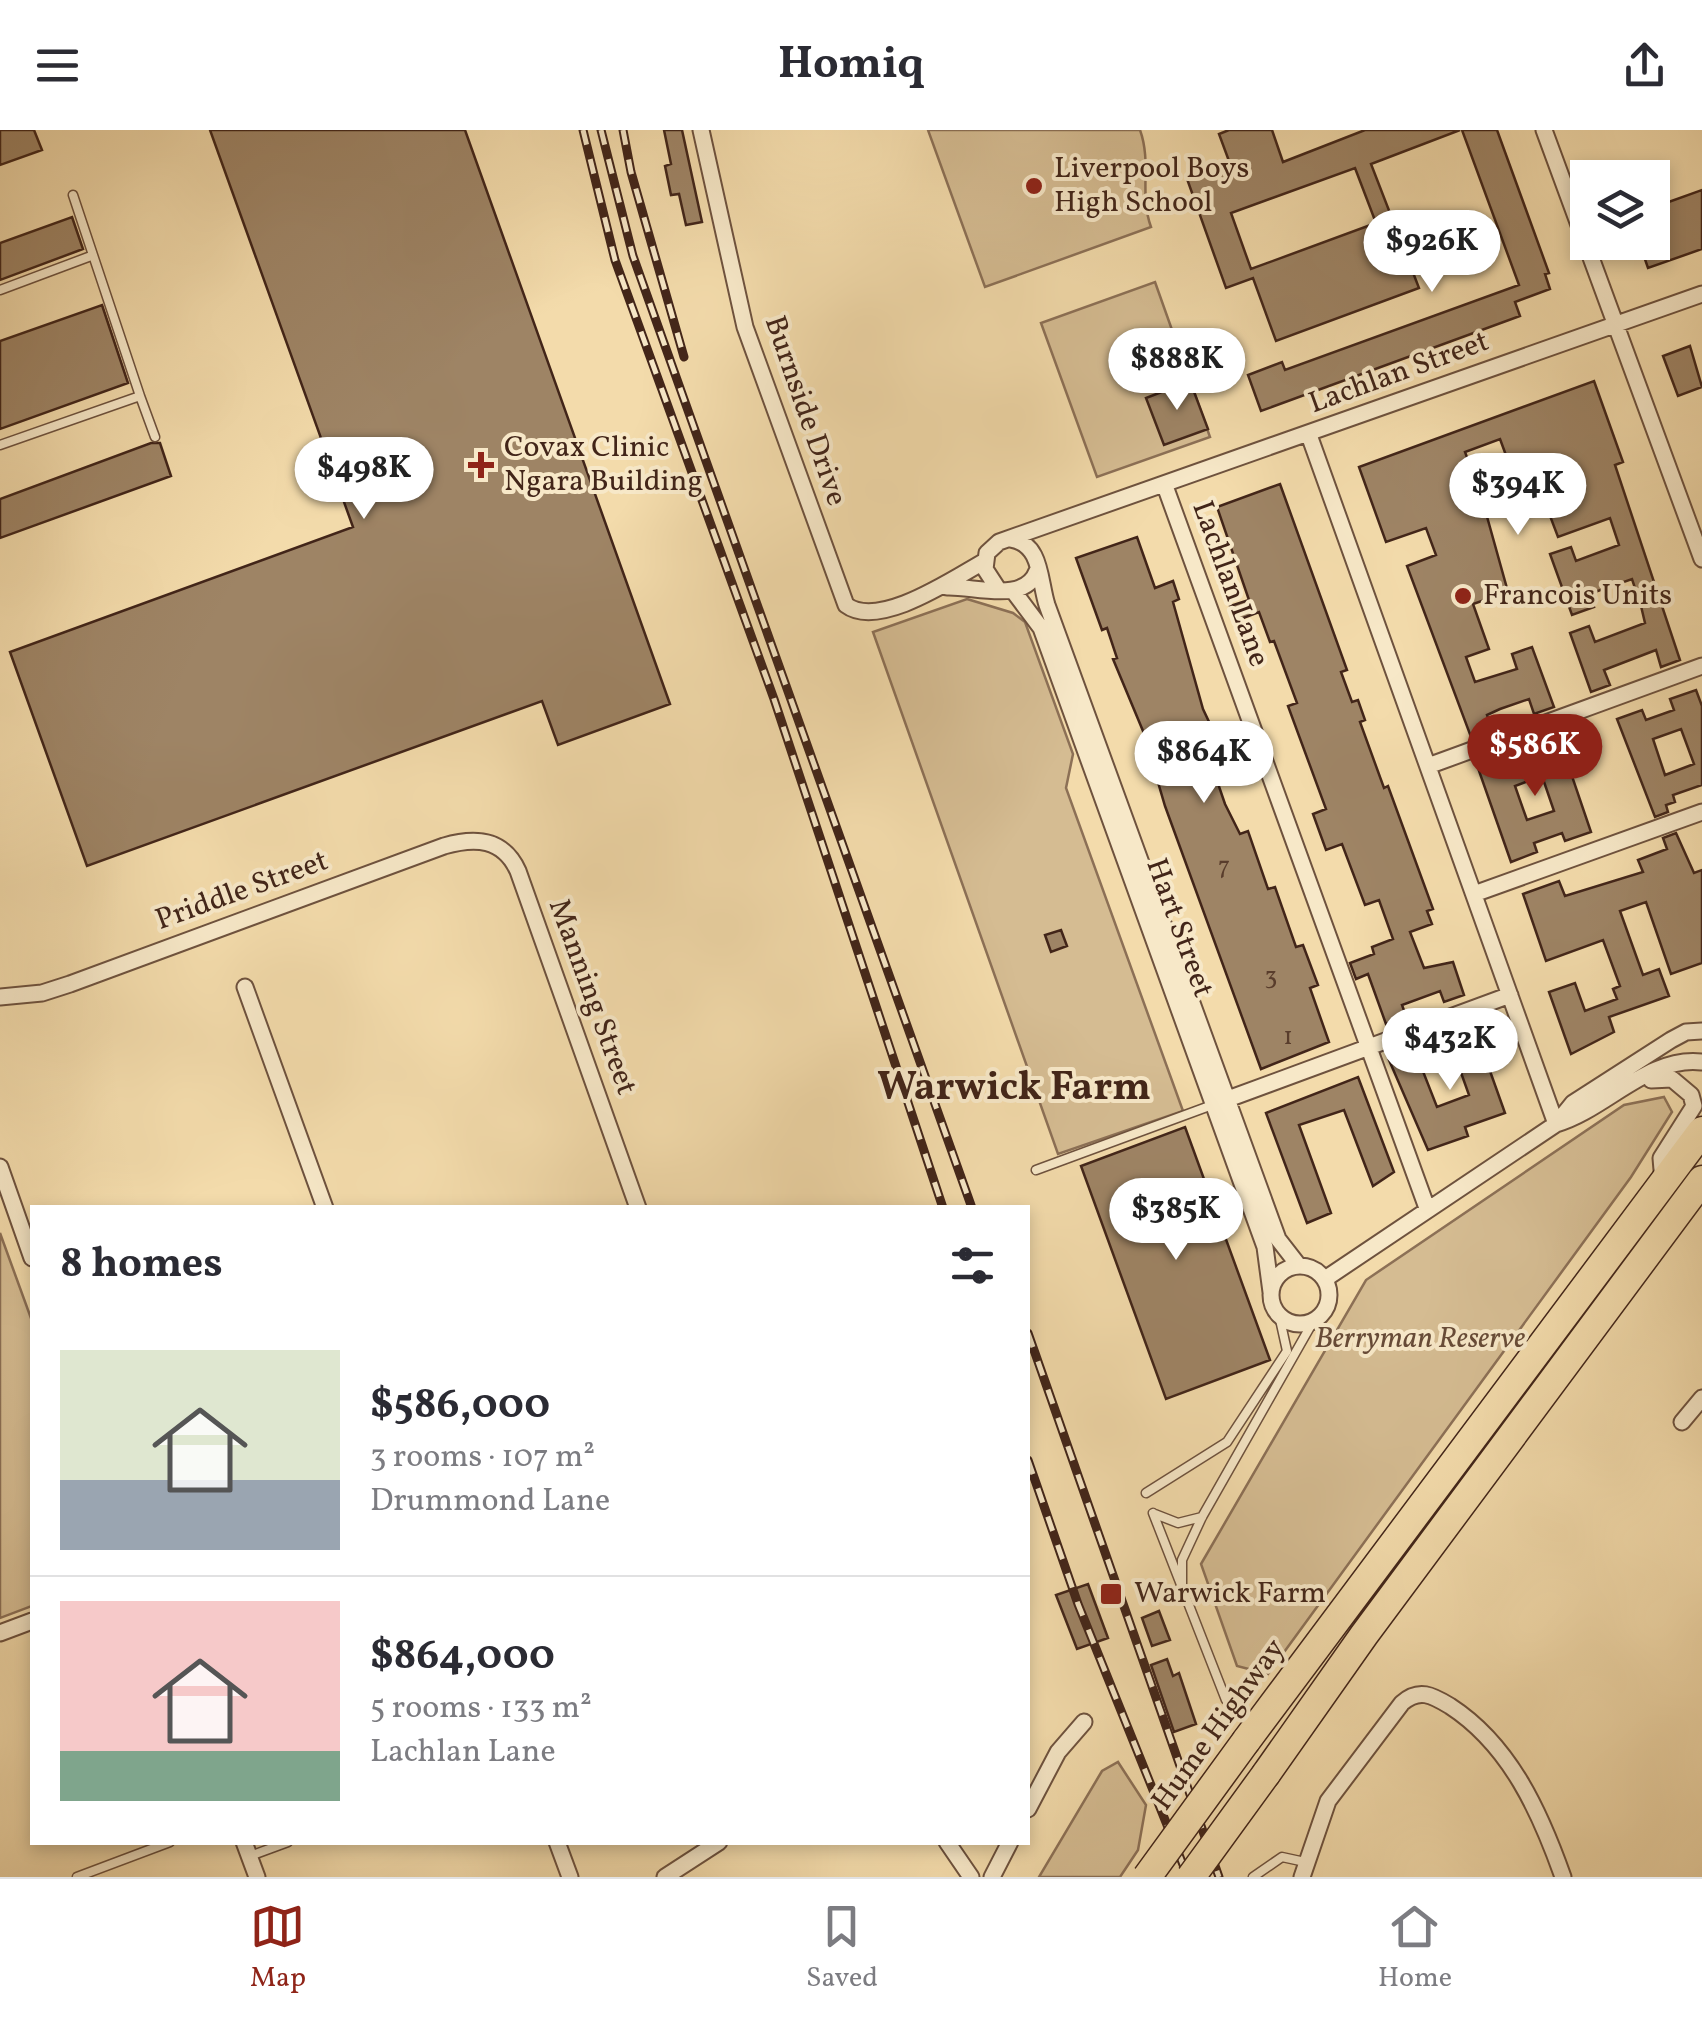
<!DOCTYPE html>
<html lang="en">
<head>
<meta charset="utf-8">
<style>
  body { margin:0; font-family:Vollkorn,serif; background:#f2f2f3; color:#2b2b33; height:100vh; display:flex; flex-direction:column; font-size:38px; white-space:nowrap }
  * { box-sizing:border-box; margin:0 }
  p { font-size:32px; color:#7c7c81 }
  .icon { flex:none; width:55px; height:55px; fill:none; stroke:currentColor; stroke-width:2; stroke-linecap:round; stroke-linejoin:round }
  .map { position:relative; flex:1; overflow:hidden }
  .drawer { position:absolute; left:30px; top:1075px; width:1000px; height:640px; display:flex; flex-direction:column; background:#fff; border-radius:0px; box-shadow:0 5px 15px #0003 }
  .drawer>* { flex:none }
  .tools { position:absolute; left:1570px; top:30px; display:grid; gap:20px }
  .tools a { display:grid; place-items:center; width:100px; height:100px; border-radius:0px; background:#fff; box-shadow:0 5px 15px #0003; font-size:50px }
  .price { position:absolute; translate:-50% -85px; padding:0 22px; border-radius:35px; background:#fff; color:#222; font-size:32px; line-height:65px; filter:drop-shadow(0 2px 5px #0008) }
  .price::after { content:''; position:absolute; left:50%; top:60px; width:30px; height:22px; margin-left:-15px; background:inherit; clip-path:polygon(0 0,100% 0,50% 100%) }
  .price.active { background:#8f2418; color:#fff }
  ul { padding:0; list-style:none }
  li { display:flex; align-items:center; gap:30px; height:250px; padding:0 30px }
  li+li { border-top:2px solid #e1e1e2 }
  li span { display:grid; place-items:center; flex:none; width:280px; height:200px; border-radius:0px; color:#555 }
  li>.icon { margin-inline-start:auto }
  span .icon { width:120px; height:120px; fill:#fffc; stroke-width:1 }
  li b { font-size:42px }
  h2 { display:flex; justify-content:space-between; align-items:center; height:120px; padding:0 30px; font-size:42px }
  header { display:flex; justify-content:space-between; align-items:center; height:130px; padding:0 30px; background:#fff; font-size:45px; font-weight:700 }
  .dock { display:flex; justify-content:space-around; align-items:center; height:140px; border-top:2px solid #e1e1e2; background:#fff; font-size:28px; color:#7c7c81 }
  .dock a { display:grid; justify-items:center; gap:5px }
  .dock .active { color:#8f2418 }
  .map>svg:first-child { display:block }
  .green { fill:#d5bc92; stroke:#8c7056; stroke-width:2.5 }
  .building { fill:#9e8465; stroke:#422519; stroke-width:2.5; fill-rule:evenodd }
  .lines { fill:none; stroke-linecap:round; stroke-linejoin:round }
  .service-casing { stroke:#6e523e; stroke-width:11 }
  .minor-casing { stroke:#6e523e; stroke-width:19 }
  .trunk-casing { stroke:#422519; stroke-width:31 }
  .service { stroke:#f7e8c8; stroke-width:8 }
  .minor { stroke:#f7e8c8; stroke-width:15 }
  .trunk { stroke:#f3dbab; stroke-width:28 }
  .rail-casing { stroke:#422519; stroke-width:9 }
  .rail { stroke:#f7e8c8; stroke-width:5; stroke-dasharray:15; stroke-linecap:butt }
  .trunk-bridge-casing { stroke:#422519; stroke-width:31; stroke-linecap:butt }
  .trunk-bridge { stroke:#f3dbab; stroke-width:28 }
  .poi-dot { fill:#8f2418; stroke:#f7e8c8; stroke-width:4 }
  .labels { text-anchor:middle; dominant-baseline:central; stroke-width:8; stroke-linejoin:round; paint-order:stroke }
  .number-label { font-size:25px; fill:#593d2c }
  .poi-label { font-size:30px; fill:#422519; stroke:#f7e8c8; text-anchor:start }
  .street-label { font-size:30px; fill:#422519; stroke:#f7e8c8 }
  .park-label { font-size:30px; font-style:italic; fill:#674b37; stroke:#f7e8c8 }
  .district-label { font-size:40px; font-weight:bold; fill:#422519; stroke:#f7e8c8 }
</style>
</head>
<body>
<header><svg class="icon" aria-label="menu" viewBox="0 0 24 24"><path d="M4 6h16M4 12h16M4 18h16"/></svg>Homiq<svg class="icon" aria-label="share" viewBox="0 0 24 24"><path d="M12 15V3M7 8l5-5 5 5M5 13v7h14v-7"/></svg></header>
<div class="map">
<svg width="1702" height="1747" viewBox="0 0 1702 1747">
  <rect width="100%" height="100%" fill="#f3dbab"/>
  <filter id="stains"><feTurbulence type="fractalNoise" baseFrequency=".002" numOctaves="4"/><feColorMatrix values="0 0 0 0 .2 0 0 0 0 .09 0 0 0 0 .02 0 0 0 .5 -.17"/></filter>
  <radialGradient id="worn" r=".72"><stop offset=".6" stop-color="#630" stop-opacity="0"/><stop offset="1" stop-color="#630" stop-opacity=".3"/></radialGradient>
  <path class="green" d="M928,0H1140C1152,33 1139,64 1151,97L985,157Z
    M1155,152L1210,307L1097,347L1041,193Z
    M967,469L1013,483L1025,492L1073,624L1066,658L1183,981L1058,1024L873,502Z
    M1664,967L1672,982L1631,1047L1268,1544L1237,1536L1201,1434L1366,1150L1624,975Z
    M0,1103L32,1191V1476L0,1488Z
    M1118,1632L1146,1675L1138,1720L1120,1747H1039L1102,1641Z"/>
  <path class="building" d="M0,0H34L42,20L0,35Z
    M210,0H465L670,574L558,615L542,571L87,736L10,522L353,397Z
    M664,0H682L702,92L686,95L679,64L671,65L665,36L671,34Z
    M1229,0H1272L1283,32L1365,0H1460L1371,34L1419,158L1276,211L1253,148L1226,158L1186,46L1229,31L1219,4ZM1355,38L1376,93L1251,139L1231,83Z
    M1462,0H1497L1549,143L1545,144L1550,159L1515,172L1520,186L1261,281L1248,245L1282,232L1285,240L1519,155Z
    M1702,60V119L1648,138L1639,112H1652V78Z
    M72,87L83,119L0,150V113Z
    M102,175L128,253L0,299V211Z
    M1690,216L1702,257L1678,266L1663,226Z
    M1190,251L1208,299L1164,315L1146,268Z
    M1594,251L1623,332L1615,335L1680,530L1661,537L1656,520L1604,540L1610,555L1591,562L1570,503L1589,496L1595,512L1645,493L1641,476L1632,449L1589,464L1594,477L1572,485L1550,424L1571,417L1576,431L1619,415L1610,388L1558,407L1541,362L1486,383L1508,462L1473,474L1489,519L1466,527L1475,552L1517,539L1512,524L1532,517L1554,577L1534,584L1529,569L1500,579L1487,585L1492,599L1471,607L1407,436L1436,425L1426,398L1386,412L1359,337ZM1500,309L1514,347L1479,360L1465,322Z
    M151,313H160L171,346L0,408V369Z
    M1280,354L1347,540L1341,542L1352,572L1358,570L1365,590L1360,592L1384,658L1388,656L1433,779L1427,781L1432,794L1410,802L1424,838L1453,832L1464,865L1444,872L1440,861L1402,875L1406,886L1386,894L1368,844L1356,849L1350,833L1374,824L1372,817L1393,809L1379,770L1365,775L1342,714L1326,720L1313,684L1326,679L1288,576L1297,573L1274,511L1270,512L1259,482L1235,491L1230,476L1249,470L1217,377Z
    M1137,407L1155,458L1173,451L1179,469L1173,472L1203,579L1226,628L1213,639L1225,674L1240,704L1248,701L1268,759L1275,757L1296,817L1303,815L1318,855L1310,858L1329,912L1261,939L1165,676L1143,601L1113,529L1117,528L1107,498L1102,500L1076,428Z
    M1696,560L1702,576V655L1673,665L1675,672L1666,675L1668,682L1655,687L1617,589L1642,580L1646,590L1674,580L1670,569ZM1681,599L1694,634L1665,645L1653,609Z
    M1559,608L1591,702L1565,711L1562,703L1534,713L1537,722L1511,732L1478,638L1504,628L1506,635L1535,624L1533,618ZM1542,646L1554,681L1527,690L1515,656Z
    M1676,703L1694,743L1702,740V833L1671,844L1646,772L1620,781L1643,845L1659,839L1669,866L1609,887L1614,902L1571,924L1549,862L1575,853L1585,881L1617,869L1613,859L1620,856L1603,810L1546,831L1523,764L1559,751L1565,766L1643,742L1638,730L1667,719L1663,708Z
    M1061,800L1067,816L1051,822L1045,805Z
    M1475,899L1505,983L1465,997L1468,1006L1428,1020L1389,930L1415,921L1437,977L1469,965L1449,909Z
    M1358,947L1394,1042L1373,1056L1344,980L1299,995L1331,1083L1307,1093L1266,983Z
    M1185,997L1270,1230L1166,1269L1081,1036Z
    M1088,1454L1108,1508L1077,1519L1056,1465Z
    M1159,1481L1170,1510L1152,1516L1142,1488Z
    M1167,1529L1173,1546L1179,1543L1196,1594L1174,1602L1151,1535Z"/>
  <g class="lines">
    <g class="service-casing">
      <path id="service" d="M0,160L91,126
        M140,266L155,307
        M0,315L140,266L73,65
        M1036,1040L1215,974
        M1146,1363L1227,1312L1287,1221L1279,1185
        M1153,1383L1226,1570
        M1155,1384L1178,1393L1202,1387
        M1182,1456V1430L1202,1387L1314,1190
        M250,1726L288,1712
        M77,1747L170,1712
        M1253,1747L1282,1727L1305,1732"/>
    </g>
    <g class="minor-casing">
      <path id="minor" d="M701,0L745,197L846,475C879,500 954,448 985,431
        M1544,0L1702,429
        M1309,305L1556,994
        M1165,356L1427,1078
        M1011,409C1042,414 1039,450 1047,475L1278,1109L1299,1136
        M947,457C975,456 1025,474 1037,441
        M998,459L985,439L987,423L999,412L1702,164
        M1014,462L1041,498L1265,1117L1271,1162
        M1428,636L1702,536
        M1474,764L1702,682
        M245,857L325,1078
        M0,867L42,863L70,854L444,716C475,707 503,708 518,741L638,1078
        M1651,950L1672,949L1691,965L1694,976L1661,1028L1663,1052
        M1228,969L1510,865
        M1556,994L1573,973L1671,910L1686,902L1702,901
        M0,1037L32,1128
        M1271 1165a29 29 0 1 1 58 0a29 29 0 1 1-58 0Z
        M1325,1149L1556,994C1605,980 1649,925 1702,932
        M1682,1292L1702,1268
        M0,1503L32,1491
        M1028,1679L1058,1622L1084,1592
        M244,1712L257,1747
        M557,1712L570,1747
        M947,1712L971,1747
        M665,1747L719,1712
        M992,1747L1010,1712
        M1302,1747L1328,1671L1402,1573C1419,1558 1432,1565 1450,1576C1510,1615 1540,1682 1563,1747"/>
    </g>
    <g class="trunk-casing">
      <path id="trunk" d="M1246,1611L1702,1001
        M1266,1644L1364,1505L1702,1050"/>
    </g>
    <use href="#service" class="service"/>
    <use href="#minor" class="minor"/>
    <use href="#trunk" class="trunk"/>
    <g class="rail-casing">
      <path id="rail" d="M583,0L615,130L774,569L943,1078
        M601,0L633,126L972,1078
        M623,0L631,42L684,227
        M1028,1203L1219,1747
        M1028,1330L1078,1474L1188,1747"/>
    </g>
    <use href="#rail" class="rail"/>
    <g class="trunk-bridge-casing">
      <path id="trunk-bridge" d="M1147,1747L1246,1611
        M1191,1747L1266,1644"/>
    </g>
    <use href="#trunk-bridge" class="trunk-bridge"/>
  </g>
  <g class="poi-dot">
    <circle cx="1034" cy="56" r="10"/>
    <path d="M476 320h10v10h10v10h-10v10h-10v-10h-10v-10h10z"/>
    <circle cx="1463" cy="466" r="10"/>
    <rect x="1099" y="1452" width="24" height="24" rx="5"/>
  </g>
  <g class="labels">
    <g class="number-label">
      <text x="1224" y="737">7</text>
      <text x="1271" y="847">3</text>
      <text x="1288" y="907">1</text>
    </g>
    <g class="poi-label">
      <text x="1054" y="39">Liverpool Boys<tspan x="1054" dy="34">High School</tspan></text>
      <text x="504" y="318">Covax Clinic<tspan x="504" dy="34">Ngara Building</tspan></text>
      <text x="1483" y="466">Francois Units</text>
      <text x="1134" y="1464">Warwick Farm</text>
    </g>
    <g class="street-label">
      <text transform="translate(1399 243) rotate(-20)">Lachlan Street</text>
      <text transform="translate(805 281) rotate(71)">Burnside Drive</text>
      <text transform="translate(1230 454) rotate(70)">Lachlan Lane</text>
      <text transform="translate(242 761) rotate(-20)">Priddle Street</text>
      <text transform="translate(1179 798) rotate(70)">Hart Street</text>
      <text transform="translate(592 867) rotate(70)">Manning Street</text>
      <text transform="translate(1219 1595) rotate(-54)">Hume Highway</text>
    </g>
    <g class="park-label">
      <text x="1420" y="1209">Berryman Reserve</text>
    </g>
    <g class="district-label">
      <text x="1014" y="959">Warwick Farm</text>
    </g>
  </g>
  <rect width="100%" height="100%" filter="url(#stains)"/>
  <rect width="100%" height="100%" fill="url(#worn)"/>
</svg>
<div class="tools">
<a><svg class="icon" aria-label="layers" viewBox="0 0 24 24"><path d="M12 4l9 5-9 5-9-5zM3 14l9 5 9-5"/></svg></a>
</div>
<b class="price" style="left:1432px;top:165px">$926K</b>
<b class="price" style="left:1177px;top:283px">$888K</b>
<b class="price" style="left:364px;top:392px">$498K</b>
<b class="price" style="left:1518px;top:408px">$394K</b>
<b class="price active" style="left:1535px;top:669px">$586K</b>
<b class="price" style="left:1204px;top:676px">$864K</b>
<b class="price" style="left:1450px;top:963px">$432K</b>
<b class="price" style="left:1176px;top:1133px">$385K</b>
<section class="drawer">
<h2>8 homes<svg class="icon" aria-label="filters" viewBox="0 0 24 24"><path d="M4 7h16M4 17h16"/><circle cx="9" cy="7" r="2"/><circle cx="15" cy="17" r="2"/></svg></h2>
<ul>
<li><span style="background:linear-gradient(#dfe7d0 65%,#9aa5b1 0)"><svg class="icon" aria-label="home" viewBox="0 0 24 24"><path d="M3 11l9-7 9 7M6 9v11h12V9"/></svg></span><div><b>$586,000</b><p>3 rooms · 107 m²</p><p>Drummond Lane</p></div></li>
<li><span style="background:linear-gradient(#f6c9c9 75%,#7fa58c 0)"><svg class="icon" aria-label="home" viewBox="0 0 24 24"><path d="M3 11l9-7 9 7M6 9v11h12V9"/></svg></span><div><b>$864,000</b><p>5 rooms · 133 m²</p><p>Lachlan Lane</p></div></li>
</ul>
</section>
</div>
<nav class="dock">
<a class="active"><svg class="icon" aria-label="map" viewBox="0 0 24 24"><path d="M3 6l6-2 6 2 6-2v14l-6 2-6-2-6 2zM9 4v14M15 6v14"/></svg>Map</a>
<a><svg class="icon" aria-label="saved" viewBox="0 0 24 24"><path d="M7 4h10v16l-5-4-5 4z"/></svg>Saved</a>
<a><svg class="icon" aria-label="home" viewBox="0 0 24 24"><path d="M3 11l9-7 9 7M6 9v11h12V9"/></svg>Home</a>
</nav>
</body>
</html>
